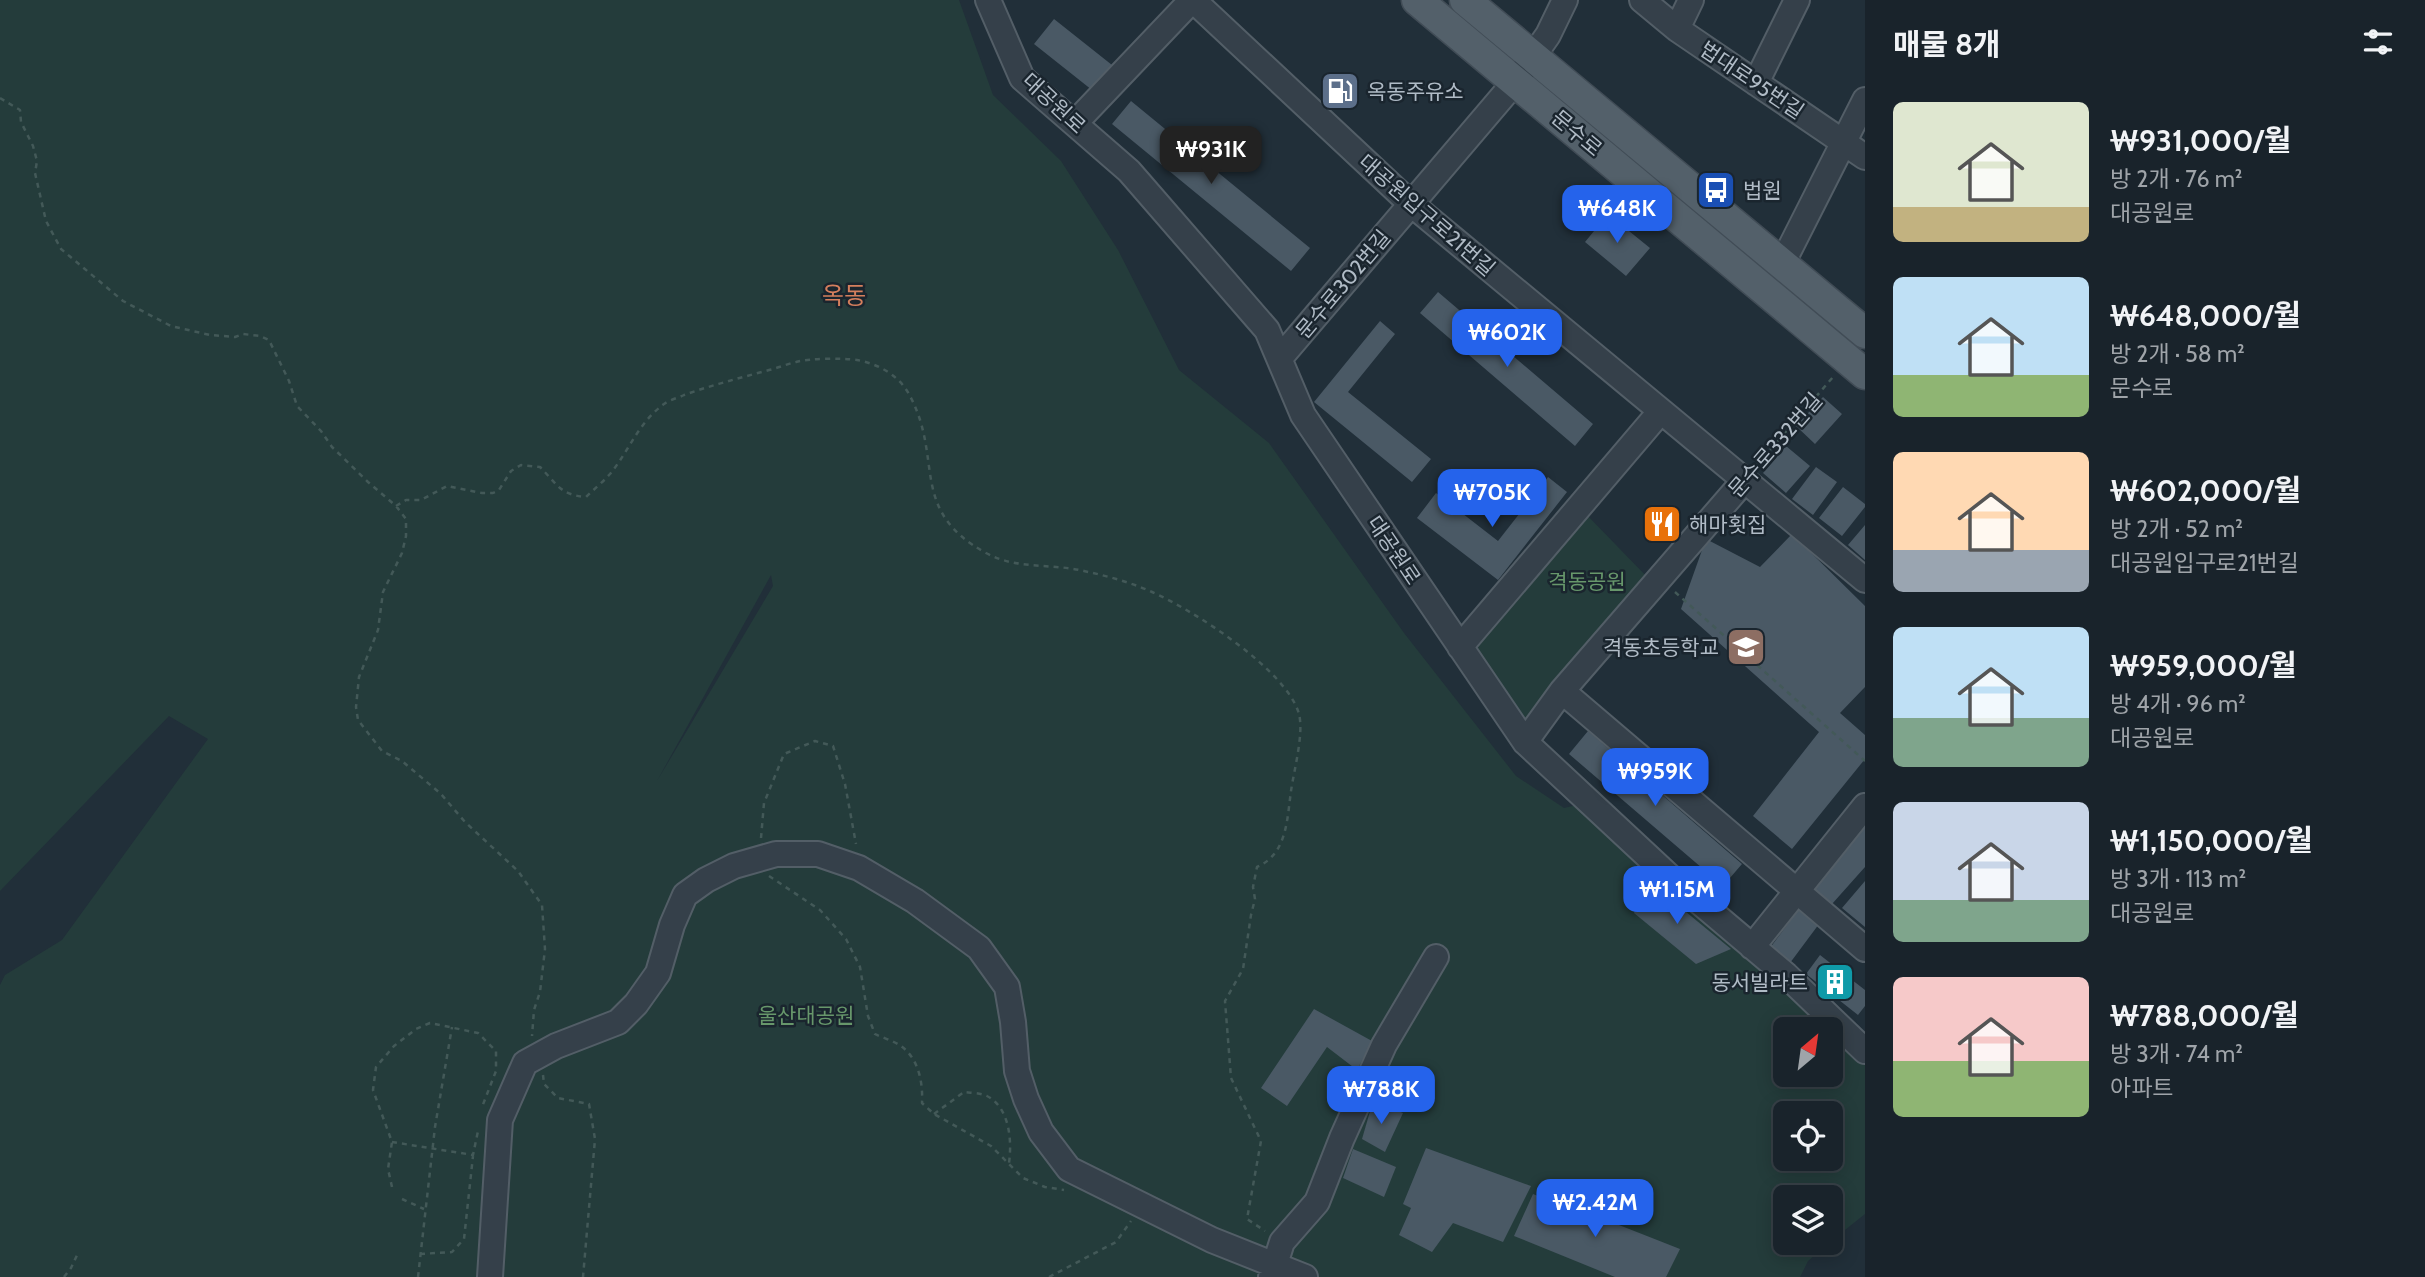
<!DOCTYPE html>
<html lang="ko">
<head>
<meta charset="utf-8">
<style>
  body { margin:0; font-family:Cabin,"Noto Sans KR",sans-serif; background:#262f37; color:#f1f3f6; height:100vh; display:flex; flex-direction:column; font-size:26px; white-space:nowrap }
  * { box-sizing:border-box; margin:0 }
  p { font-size:23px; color:#9fa4a9 }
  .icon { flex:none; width:38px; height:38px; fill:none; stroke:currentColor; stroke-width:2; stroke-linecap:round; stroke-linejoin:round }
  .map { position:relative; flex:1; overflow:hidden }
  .panel { display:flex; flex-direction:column; background:#19232b; width:560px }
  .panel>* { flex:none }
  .needle { width:46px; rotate:29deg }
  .fabs { position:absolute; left:1773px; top:1017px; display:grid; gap:14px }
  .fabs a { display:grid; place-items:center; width:70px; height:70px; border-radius:10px; background:#19232b; box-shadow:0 4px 18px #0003,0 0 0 2px #374047; font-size:35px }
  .price { position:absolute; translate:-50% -60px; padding:0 16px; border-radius:14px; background:#2563eb; color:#fff; font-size:23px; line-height:46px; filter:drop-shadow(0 2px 4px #0008) }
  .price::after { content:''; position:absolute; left:50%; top:42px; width:21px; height:16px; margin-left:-10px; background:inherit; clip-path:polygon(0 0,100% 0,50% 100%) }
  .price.selected { background:#222; color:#fff }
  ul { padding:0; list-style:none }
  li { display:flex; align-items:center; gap:21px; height:175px; padding:0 28px }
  li span { display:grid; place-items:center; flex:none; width:196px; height:140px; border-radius:10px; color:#555 }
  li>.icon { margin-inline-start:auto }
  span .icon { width:84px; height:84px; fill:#fffc; stroke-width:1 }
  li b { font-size:30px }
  h2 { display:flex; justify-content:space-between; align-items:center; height:84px; padding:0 28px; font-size:30px }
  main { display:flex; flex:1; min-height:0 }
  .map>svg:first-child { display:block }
  .green { fill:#243c3b; fill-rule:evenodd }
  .building { fill:#4a5965 }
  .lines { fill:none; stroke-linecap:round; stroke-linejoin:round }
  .minor-casing { stroke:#535e67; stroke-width:28 }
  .major-casing { stroke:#414c56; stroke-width:33 }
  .path { stroke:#435958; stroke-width:2.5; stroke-dasharray:5 5; stroke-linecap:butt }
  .minor { stroke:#35404a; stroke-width:24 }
  .major { stroke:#53606a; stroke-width:30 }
  .labels { text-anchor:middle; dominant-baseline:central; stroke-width:5; stroke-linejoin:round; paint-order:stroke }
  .street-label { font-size:21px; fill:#b0bbc6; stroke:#1a252e }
  .poi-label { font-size:21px; fill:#b0bbc6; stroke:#1a252e; text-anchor:start }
  .park-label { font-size:21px; fill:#67976b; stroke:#1a252e }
  .quarter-label { font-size:24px; fill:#d47f5d; stroke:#1a252e }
</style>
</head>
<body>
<main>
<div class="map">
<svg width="1865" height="1277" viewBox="0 0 1865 1277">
  <rect width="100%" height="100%" fill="#212f39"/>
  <path class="green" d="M0,0H959L993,95L1061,161L1118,250L1179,370L1269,443L1404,633L1516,776L1564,808L1577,805L1785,984L1865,1062V1214L1830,1242V1197H1785V1242H1830L1808,1261L1800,1277H0V985L5,975L62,940L208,739L169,716L0,891ZM771,575L773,586L657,781ZM1785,1029H1830V1074H1785ZM1785,1113H1830V1158H1785Z
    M1584,512L1649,579L1524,725L1477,648Z"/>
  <path class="building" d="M1054,19L1112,65L1092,90L1034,44Z
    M1131,101L1310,248L1291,271L1112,124Z
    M1608,214L1650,248L1626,276L1585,242Z
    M1438,292L1593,424L1575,446L1420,313Z
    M1380,321L1395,334L1348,392L1431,459L1412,482L1314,402Z
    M1823,397L1842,414L1815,444L1796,426Z
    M1786,446L1810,466L1786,493L1763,473Z
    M1816,467L1837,482L1813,515L1792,499Z
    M1548,477L1567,492L1498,580L1417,518L1436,493L1498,541Z
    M1843,487L1865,504V507L1842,536L1819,518Z
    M1865,525V560L1848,545Z
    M1792,534L1865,606V687L1840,713L1865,735V759L1792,849L1753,816L1819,732L1681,609L1706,539L1760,567Z
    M1588,731L1742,864L1723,886L1569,754Z
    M1865,824V867L1832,904L1810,885Z
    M1646,879L1731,949L1696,964L1634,913Z
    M1865,881V927L1842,908Z
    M1799,909L1819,924L1787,967L1767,952Z
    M1820,955L1865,990V1006L1858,1015L1806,974Z
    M1314,1009L1372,1041L1357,1070L1327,1047L1287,1106L1261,1088Z
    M1373,1101L1403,1113L1385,1152L1362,1139Z
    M1426,1148L1531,1186L1503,1242L1453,1223L1432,1252L1399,1235L1411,1208L1403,1204Z
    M1353,1149L1396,1167L1384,1197L1343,1178Z
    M1533,1194L1580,1212L1589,1195L1624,1213L1619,1225L1680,1249L1666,1277H1615L1514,1236Z"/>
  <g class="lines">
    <g class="minor-casing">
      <path id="minor" d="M988,0L1022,78L1129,171L1267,330L1303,415L1525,742L1670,877L1786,975L1865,1051
        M1193,0L1410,203L1865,580
        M1642,0L1677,29L1865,157
        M1677,29L1691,0
        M1756,83L1797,0
        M1075,123L1192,0
        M1782,264L1865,100
        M1280,358L1515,82L1548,35L1565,0
        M1460,647L1660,412
        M1562,691L1865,949
        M1525,742L1562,691L1744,481
        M1752,947L1865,806
        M490,1277L500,1120L525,1063L556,1046L618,1022L636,1004L658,973L672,925L685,895L706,880L734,866L776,854H818L859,868L915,901L979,948L1007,987L1013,1022L1017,1071L1026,1099L1041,1132L1069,1169L1212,1240L1305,1277
        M1271,1277L1282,1242L1317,1202L1342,1138L1384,1045L1436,957"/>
    </g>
    <g class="major-casing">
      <path id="major" d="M1417,0L1865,374
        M1465,0L1865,333"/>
    </g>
    <path class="path" d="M0,98L20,110L21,122L33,146L37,161L35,173L46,221L61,249L123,301L171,326L210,335L235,337L243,334L260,336L269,340L289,381L297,406L321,431L332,447L368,482L396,506L406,519V536L402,553L383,592L378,630L359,677L356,707L358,720L382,751L402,761L441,794L465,822L518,871L542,905L545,949L540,992L534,1010L532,1036
      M1757,465L1833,377
      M396,506L406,500H421L447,486L482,493H493L499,490L511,471L521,465L540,467C557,484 560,495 586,497C594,489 603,482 610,474C629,451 638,423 664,404C669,400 678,398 684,395C712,385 740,378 769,370C778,368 787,364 796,362C810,358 842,358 857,360C879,364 900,376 910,396C944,460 908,510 986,553C1017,570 1051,563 1084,571C1107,576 1130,582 1152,592C1193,610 1287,670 1299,714C1304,734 1294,770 1291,791C1287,820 1287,854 1257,867L1253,887L1255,899L1251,915L1243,969L1225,1001L1231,1078L1261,1141L1247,1219L1265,1231
      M1675,592L1865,761
      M761,838L764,803L784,754L815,741L833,746L845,784L856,844
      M769,876L820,910L846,939L860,967L868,1016L875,1034C883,1038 894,1041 901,1046C919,1059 923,1083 922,1103L934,1114L991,1146L1023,1178L1045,1187L1064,1190
      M543,1075L544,1084L558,1098L589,1104L595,1139L583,1277
      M934,1114L964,1092C971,1093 981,1093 987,1096C1010,1108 1012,1141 1009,1163
      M392,1142L473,1155L478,1131
      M392,1187L388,1169L392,1142L373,1090L376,1067L394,1046L416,1029L430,1023L478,1033L496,1051V1071L482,1107
      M402,1199L424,1209
      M420,1254L452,1252L464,1239L473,1156
      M64,1277L71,1268L78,1253
      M418,1277L435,1127L452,1027
      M1049,1277L1116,1242L1131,1221"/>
    <use href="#minor" class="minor"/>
    <use href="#major" class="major"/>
  </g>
  <defs>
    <g id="fuel-square" transform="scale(2.0125)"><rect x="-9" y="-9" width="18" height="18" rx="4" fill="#5c6f8a" stroke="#1a252e"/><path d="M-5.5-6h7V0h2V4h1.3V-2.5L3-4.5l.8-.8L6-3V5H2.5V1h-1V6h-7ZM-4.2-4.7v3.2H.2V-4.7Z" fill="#fff"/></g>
    <g id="bus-square" transform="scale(2.0125)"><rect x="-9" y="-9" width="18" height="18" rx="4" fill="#1a4fb4" stroke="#1a252e"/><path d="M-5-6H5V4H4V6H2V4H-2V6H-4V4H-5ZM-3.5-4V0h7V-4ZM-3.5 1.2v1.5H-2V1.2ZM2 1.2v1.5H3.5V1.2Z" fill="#fff"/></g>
    <g id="restaurant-square" transform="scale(2.0125)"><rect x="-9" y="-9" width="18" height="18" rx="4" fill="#e8710a" stroke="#1a252e"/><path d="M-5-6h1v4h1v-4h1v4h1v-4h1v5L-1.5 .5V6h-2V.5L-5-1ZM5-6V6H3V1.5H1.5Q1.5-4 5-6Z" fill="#fff"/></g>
    <g id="school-square" transform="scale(2.0125)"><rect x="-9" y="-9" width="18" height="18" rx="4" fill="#8d6e63" stroke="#1a252e"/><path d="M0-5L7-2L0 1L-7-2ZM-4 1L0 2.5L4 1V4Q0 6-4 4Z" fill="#fff"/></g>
    <g id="building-square" transform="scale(2.0125)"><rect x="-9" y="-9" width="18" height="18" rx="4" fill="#0f9aa8" stroke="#1a252e"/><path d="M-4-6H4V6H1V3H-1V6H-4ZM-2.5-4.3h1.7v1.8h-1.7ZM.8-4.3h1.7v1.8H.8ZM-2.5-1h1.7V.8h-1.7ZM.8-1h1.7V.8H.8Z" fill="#fff"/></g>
  </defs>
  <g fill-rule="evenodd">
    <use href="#fuel-square" x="1340" y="91"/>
    <use href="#bus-square" x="1716" y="190"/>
    <use href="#restaurant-square" x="1662" y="524"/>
    <use href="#school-square" x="1746" y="647"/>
    <use href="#building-square" x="1835" y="982"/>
  </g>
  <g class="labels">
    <g class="street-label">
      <text transform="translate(1752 80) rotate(34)">법대로95번길</text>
      <text transform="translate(1054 103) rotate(43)">대공원로</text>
      <text transform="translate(1577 133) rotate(40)">문수로</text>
      <text transform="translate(1427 215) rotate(41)">대공원입구로21번길</text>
      <text transform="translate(1343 284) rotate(-50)">문수로302번길</text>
      <text transform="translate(1775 445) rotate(-49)">문수로332번길</text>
      <text transform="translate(1394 550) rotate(56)">대공원로</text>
    </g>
    <g class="poi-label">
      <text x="1367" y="91">옥동주유소</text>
      <text x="1743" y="190">법원</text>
      <text x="1689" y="524">해마횟집</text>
      <text x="1719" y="647" text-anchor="end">격동초등학교</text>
      <text x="1808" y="982" text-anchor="end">동서빌라트</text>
    </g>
    <g class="park-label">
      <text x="1587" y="581">격동공원</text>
      <text x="806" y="1015">울산대공원</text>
    </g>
    <g class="quarter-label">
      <text x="844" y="295">옥동</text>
    </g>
  </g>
</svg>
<div class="fabs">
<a><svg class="needle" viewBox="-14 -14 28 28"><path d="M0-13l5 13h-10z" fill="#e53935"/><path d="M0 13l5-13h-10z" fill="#9fa4a9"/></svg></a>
<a><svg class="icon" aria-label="locate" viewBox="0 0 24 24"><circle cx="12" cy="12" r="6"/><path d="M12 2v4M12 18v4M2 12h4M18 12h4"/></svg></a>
<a><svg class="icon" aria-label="layers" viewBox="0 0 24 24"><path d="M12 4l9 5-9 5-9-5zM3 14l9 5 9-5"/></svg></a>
</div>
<b class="price selected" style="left:1211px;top:186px">₩931K</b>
<b class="price" style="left:1617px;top:245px">₩648K</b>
<b class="price" style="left:1507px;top:369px">₩602K</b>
<b class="price" style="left:1492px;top:529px">₩705K</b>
<b class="price" style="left:1655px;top:808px">₩959K</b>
<b class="price" style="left:1677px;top:926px">₩1.15M</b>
<b class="price" style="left:1381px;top:1126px">₩788K</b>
<b class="price" style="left:1595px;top:1239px">₩2.42M</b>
</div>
<section class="panel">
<h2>매물 8개<svg class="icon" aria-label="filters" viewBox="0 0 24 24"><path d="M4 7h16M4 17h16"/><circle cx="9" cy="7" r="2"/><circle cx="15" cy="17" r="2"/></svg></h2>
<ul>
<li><span style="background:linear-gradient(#dfe7d0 75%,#c2b280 0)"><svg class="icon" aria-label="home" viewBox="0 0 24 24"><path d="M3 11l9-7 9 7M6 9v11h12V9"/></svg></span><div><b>₩931,000/월</b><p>방 2개 · 76 m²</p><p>대공원로</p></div></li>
<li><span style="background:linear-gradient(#bfe0f5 70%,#8fb573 0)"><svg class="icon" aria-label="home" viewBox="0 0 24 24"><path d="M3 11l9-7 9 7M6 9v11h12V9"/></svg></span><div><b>₩648,000/월</b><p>방 2개 · 58 m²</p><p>문수로</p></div></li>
<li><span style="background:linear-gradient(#ffd9b3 70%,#9aa5b1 0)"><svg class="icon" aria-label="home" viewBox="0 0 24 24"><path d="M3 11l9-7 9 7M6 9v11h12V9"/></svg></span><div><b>₩602,000/월</b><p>방 2개 · 52 m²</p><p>대공원입구로21번길</p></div></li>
<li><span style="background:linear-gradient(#bfe0f5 65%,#7fa58c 0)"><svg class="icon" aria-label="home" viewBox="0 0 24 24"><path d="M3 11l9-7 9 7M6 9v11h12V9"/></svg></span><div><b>₩959,000/월</b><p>방 4개 · 96 m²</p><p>대공원로</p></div></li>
<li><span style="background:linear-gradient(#c9d6e8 70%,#7fa58c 0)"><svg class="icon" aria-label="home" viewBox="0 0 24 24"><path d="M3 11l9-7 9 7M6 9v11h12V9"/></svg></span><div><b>₩1,150,000/월</b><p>방 3개 · 113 m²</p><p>대공원로</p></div></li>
<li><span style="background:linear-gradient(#f6c9c9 60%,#8fb573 0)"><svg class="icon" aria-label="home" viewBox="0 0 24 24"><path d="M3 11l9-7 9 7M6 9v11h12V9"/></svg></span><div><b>₩788,000/월</b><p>방 3개 · 74 m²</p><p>아파트</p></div></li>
</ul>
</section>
</main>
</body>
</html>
